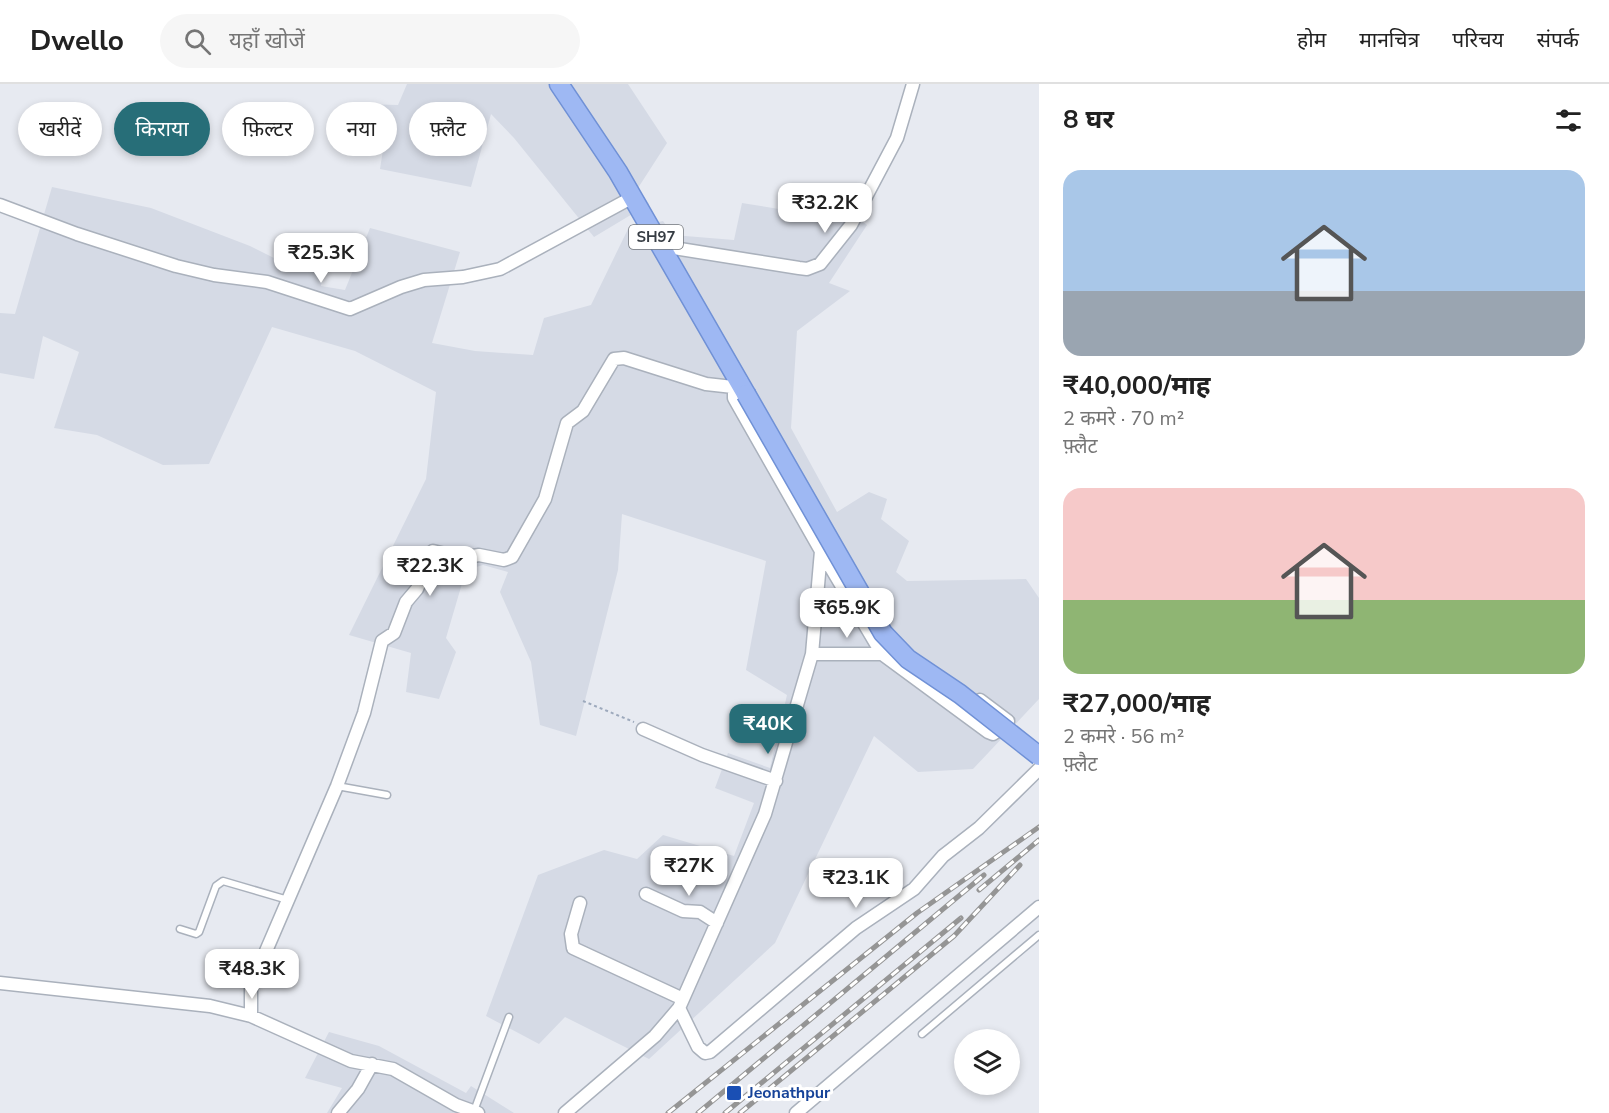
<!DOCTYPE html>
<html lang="hi">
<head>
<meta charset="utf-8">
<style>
  body { margin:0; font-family:"Nunito Sans","Noto Sans Devanagari",sans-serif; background:#f6f6f6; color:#222; height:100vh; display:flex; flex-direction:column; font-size:22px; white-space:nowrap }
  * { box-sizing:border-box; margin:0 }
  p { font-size:20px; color:#767676 }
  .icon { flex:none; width:33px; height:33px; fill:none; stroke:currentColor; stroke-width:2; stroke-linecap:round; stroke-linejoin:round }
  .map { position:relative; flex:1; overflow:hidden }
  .panel { display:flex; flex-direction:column; background:#fff; width:570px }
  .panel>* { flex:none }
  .guide { position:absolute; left:18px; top:18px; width:570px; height:54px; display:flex; gap:12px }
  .fabs { position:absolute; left:954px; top:945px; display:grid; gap:12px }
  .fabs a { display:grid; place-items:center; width:66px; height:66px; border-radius:50%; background:#fff; box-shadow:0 3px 9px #0003; font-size:30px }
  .price { position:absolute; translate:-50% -51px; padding:0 14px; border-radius:12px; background:#fff; color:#222; font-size:20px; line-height:39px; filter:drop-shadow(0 2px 3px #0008) }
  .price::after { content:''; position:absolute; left:50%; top:36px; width:18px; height:14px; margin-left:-9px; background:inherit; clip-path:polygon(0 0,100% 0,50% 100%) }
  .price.active { background:#276e78; color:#fff }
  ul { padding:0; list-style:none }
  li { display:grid; align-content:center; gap:12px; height:318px; padding:0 24px }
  li span { display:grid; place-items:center; height:186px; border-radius:18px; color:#555 }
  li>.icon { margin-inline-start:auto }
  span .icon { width:108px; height:108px; fill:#fffc; stroke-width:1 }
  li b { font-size:26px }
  h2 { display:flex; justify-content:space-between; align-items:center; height:72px; padding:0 24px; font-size:26px }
  .chip { padding:0 21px; border-radius:27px; background:#fff; box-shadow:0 3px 9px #0003; font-size:21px; line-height:54px }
  .chip.active { background:#276e78; color:#fff }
  header { display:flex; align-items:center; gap:36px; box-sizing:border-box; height:84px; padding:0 30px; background:#fff; border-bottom:2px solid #e0e0e0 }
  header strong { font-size:28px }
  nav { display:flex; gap:33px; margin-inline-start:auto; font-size:21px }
  .search { width:420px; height:54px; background:#f6f6f6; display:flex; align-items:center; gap:15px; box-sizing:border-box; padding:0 21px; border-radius:33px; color:#767676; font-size:22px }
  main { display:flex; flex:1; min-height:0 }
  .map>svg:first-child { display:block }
  .residential { fill:#d5dae5 }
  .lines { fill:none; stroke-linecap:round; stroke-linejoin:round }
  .service-casing { stroke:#aab1bc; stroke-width:9 }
  .minor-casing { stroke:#aab1bc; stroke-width:15 }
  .primary-casing { stroke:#7091d6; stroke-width:21 }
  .path { stroke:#9da9bc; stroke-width:2; stroke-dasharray:3 3; stroke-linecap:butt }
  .service { stroke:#fff; stroke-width:6 }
  .minor { stroke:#fff; stroke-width:12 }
  .primary { stroke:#9eb8f3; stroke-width:18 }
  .rail-casing { stroke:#959595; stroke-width:5 }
  .rail { stroke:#fff; stroke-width:3; stroke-dasharray:9; stroke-linecap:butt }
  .primary-bridge-casing { stroke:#7091d6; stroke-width:21; stroke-linecap:butt }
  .primary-bridge { stroke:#9eb8f3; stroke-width:18 }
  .transit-dot { fill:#1a4fb4; stroke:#fff; stroke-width:2 }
  .labels { text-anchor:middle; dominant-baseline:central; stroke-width:6; stroke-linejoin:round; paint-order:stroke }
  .shield { fill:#fff; stroke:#72767b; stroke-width:1.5 }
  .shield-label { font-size:15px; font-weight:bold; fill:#363c43 }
  .transit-label { font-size:16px; font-weight:bold; fill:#164399; stroke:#fff; text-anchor:start }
</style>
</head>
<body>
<header>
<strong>Dwello</strong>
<div class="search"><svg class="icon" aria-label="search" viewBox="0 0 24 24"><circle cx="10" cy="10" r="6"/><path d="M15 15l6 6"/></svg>यहाँ खोजें</div>
<nav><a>होम</a><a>मानचित्र</a><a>परिचय</a><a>संपर्क</a></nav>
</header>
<main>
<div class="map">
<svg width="1039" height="1029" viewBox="0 0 1039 1029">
  <rect width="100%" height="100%" fill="#e7eaf1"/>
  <path class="residential" d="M407,0H628L667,59L638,104L649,120L594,153L514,54L491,30L471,103L380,85L384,60L352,54L360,20L398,21Z
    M52,103L151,124L250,162L282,178L295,155L327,165L321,202L345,206L370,144L460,168L432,259L475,267L533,271L544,234L591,221L628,145L663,137L673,151L734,156L742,119L810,130L837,118L867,141L829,199L850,207L797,247L791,344L837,428L869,408L887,415L881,435L909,457L896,488L907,497L1026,495L1039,514V615L973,685L918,688L874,652L775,859L649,975L565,933L539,960L486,932L538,791L604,766L637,775L663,751L734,772L754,719L715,704L728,669L770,684L787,611L746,586L766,477L622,430L618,486L576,652L540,641L531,578L500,508L508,488L483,481L466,486L446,554L456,568L439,615L406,608L411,569L349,551L426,395L436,308L355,267L272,243L209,380L163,381L97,351L54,344L79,268L43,252L34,295L0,289V229L15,230Z
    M329,948L379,962L466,1009L471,1002L514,1029H327L342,1004L305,994Z"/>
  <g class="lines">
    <g class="service-casing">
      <path id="service" d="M337,702L387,711
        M180,845L196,850L199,848L216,802L223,797L288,816
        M922,950L1039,851
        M474,1027L509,933"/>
    </g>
    <g class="minor-casing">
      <path id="minor" d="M0,121L77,150L176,182L214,191L267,198L350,225L401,203L424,196L463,193L500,185L633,113
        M661,162L799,184L807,185L820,180L851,141L897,54L913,0
        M821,467L882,570L988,648L993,650L1007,641L1008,637L980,616
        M812,570H882
        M643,645L702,671L776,697
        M646,810L683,827L700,828L717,839
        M580,819L571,850L573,864L683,915
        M0,899L210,922L251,932L351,977L393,985L456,1021L478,1029
        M679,924L698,963L705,969L710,968L856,844L914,805L943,772L979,744L1039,685
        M251,932V902L337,702L364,629L382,557L394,549L406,518L417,505L433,467L461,474L479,471L504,476L512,473L545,415L567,339L583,327L614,275L624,274L706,300L733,303
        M338,1029L358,1005L372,980
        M565,1029L655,952L679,924L765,730L812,570L821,467L734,314V299L737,295L741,296
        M796,1029L1039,823"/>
    </g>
    <g class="primary-casing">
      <path id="primary" d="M559,0L618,88L746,310"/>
    </g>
    <path class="path" d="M583,617L634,638"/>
    <use href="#service" class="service"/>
    <use href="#minor" class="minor"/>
    <use href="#primary" class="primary"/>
    <g class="rail-casing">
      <path id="rail" d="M979,806L1039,756
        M668,1029L917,829L1039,743
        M698,1029L984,791
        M725,1029L961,834
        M740,1029L954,852L1020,781"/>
    </g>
    <use href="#rail" class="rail"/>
    <g class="primary-bridge-casing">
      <path id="primary-bridge" d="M746,310L883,549L908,575L960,610L1039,672"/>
    </g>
    <use href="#primary-bridge" class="primary-bridge"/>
  </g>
  <rect class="transit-dot" x="726" y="1001" width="16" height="16" rx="3"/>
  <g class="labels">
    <rect class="shield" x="629" y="141" width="54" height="24" rx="4.5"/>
    <g class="shield-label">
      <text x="656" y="153">SH97</text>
    </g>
    <g class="transit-label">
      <text x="748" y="1009">Jeonathpur</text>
    </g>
  </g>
</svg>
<div class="fabs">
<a><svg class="icon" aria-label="layers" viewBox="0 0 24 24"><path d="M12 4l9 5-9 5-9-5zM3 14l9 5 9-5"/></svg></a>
</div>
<b class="price" style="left:825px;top:150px">₹32.2K</b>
<b class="price" style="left:321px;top:200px">₹25.3K</b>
<b class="price" style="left:430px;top:513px">₹22.3K</b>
<b class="price" style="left:847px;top:555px">₹65.9K</b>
<b class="price active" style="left:768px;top:671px">₹40K</b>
<b class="price" style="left:689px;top:813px">₹27K</b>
<b class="price" style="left:856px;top:825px">₹23.1K</b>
<b class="price" style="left:252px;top:916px">₹48.3K</b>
<div class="guide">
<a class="chip">खरीदें</a>
<a class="chip active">किराया</a>
<a class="chip">फ़िल्टर</a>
<a class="chip">नया</a>
<a class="chip">फ़्लैट</a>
</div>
</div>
<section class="panel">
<h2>8 घर<svg class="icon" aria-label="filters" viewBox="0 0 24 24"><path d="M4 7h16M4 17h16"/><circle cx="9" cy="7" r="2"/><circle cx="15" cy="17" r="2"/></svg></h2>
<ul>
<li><span style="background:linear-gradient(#a9c7e8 65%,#9aa5b1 0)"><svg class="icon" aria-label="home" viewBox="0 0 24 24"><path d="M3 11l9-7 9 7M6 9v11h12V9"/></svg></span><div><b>₹40,000/माह</b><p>2 कमरे · 70 m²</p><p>फ़्लैट</p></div></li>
<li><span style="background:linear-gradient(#f6c9c9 60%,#8fb573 0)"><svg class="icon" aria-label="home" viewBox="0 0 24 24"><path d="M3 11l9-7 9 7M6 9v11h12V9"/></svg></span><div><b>₹27,000/माह</b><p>2 कमरे · 56 m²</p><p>फ़्लैट</p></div></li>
</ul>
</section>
</main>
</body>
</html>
